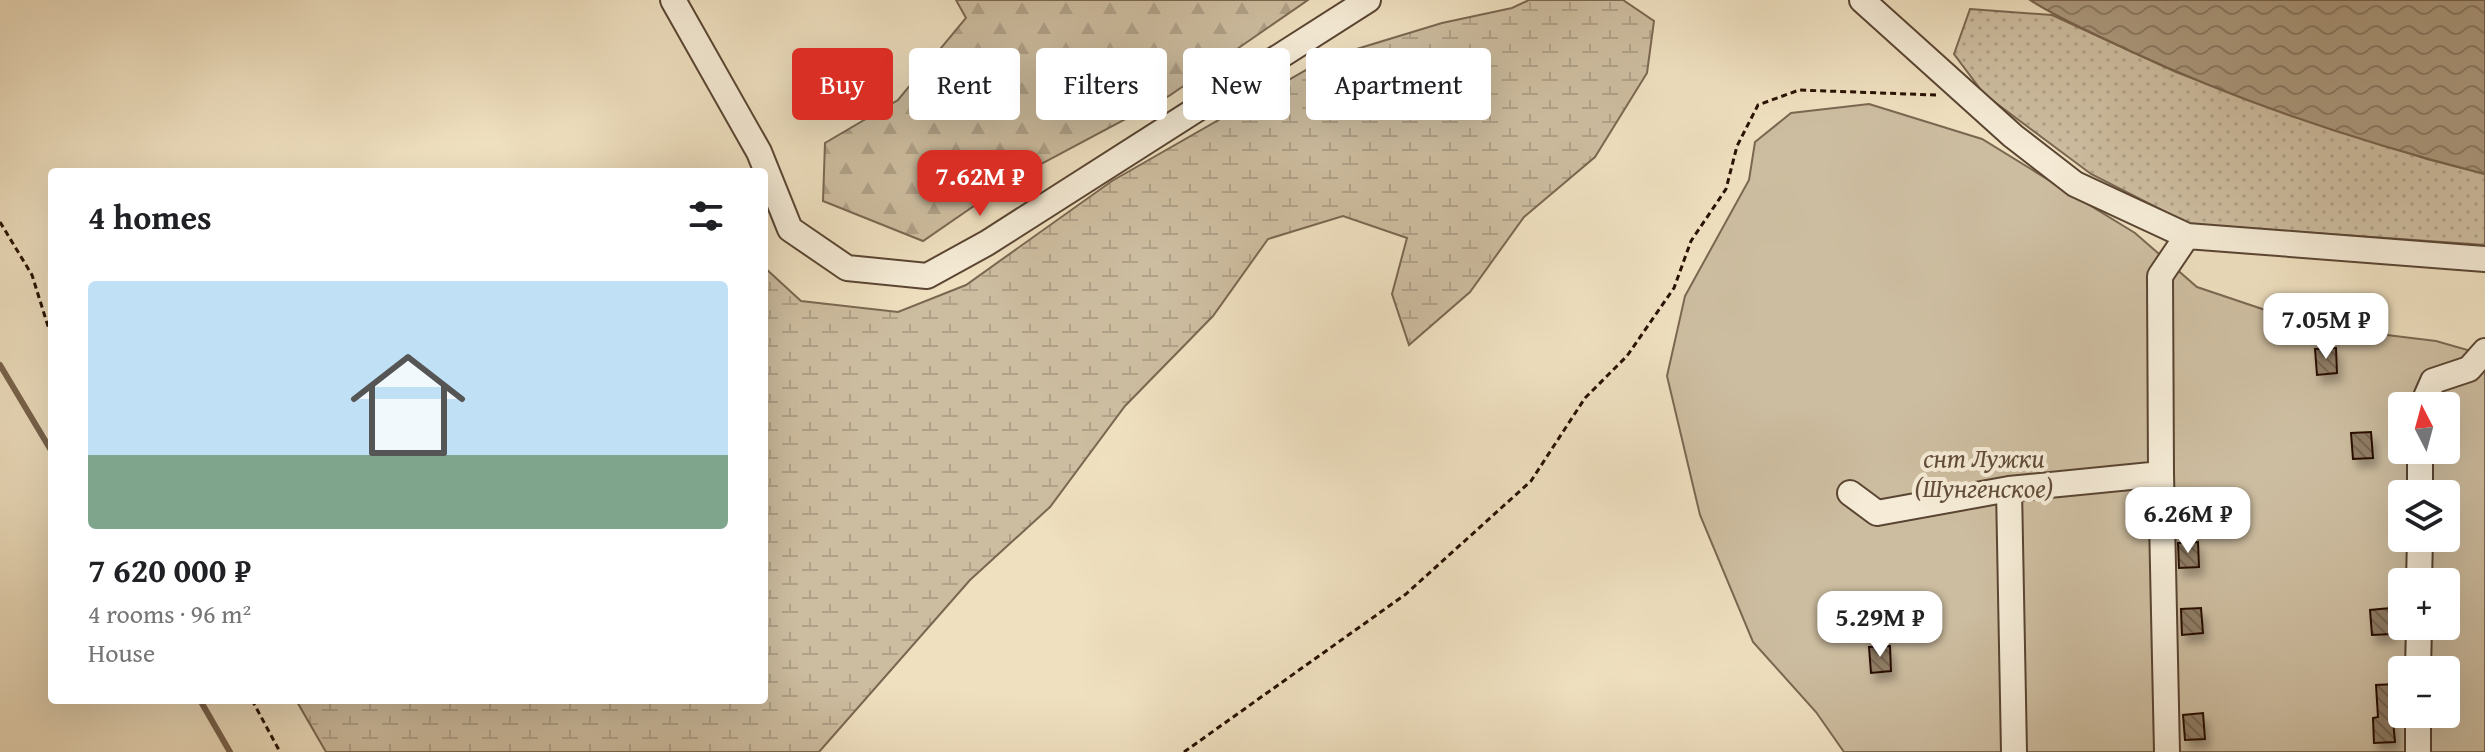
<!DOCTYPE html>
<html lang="en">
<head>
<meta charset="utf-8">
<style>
  body { margin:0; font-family:"Gentium Book Plus",serif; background:#f6f6f6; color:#202124; height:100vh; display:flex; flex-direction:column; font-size:30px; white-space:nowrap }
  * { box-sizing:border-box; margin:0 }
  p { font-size:26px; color:#757577 }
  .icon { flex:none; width:44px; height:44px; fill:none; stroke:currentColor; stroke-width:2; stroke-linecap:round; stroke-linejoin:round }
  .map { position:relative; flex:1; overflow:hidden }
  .sheet { position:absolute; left:48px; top:168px; width:720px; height:536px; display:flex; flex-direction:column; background:#fff; border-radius:8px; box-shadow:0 8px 32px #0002 }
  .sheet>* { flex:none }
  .top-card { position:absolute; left:792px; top:48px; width:760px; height:72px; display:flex; gap:16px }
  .needle { width:52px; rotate:354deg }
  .buttons { position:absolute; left:2388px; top:392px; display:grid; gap:16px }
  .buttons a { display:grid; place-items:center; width:72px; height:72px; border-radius:8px; background:#fff; box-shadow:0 8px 32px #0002; font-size:40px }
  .price { position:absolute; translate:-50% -68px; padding:0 18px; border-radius:16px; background:#fff; color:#222; font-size:26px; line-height:52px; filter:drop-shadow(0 2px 4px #0008) }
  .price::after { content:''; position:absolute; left:50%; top:48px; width:24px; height:18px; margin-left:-12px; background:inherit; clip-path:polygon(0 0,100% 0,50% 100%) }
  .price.on { background:#d93025; color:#fff }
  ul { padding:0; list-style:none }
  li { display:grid; align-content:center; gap:16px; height:424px; padding:0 40px }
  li+li { border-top:2px solid #e0e0e0 }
  li span { display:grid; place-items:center; height:248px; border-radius:8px; color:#555 }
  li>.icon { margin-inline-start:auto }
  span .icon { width:144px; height:144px; fill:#fffc; stroke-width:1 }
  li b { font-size:34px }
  h2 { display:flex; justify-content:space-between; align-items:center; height:96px; padding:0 40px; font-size:34px }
  .tag { padding:0 28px; border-radius:8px; background:#fff; box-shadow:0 8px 32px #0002; font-size:28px; line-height:72px }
  .tag.on { background:#d93025; color:#fff }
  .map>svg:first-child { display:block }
  .grass { fill:url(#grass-dots); stroke:#7b6751; stroke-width:2 }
  .forest { fill:url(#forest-firs); stroke:#7b6751; stroke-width:2 }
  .wetland { fill:url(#wetland-marsh); stroke:#7b6751; stroke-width:2 }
  .garden { fill:#cdbda0; stroke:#7b6751; stroke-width:2; fill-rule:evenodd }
  .water { fill:url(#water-waves); stroke:#78634d; stroke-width:2 }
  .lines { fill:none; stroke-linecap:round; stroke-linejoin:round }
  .stream { stroke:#78634d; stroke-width:6 }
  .building { fill:url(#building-back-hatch); stroke:#291102; stroke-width:2; filter:url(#shadow) }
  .minor-casing { stroke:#5a4532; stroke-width:28 }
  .path { stroke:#291102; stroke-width:3; stroke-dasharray:6 4; stroke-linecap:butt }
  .minor { stroke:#f5ebd6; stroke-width:24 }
  .labels { text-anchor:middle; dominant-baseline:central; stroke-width:8; stroke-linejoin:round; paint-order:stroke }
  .park-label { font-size:26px; font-style:italic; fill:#624d39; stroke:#f5ebd6 }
</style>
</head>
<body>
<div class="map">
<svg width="2485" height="752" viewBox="0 0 2485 752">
  <defs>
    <pattern id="grass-dots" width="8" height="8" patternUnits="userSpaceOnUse" patternTransform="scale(2)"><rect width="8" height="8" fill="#cdbda0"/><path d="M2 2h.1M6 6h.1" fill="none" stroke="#b0a188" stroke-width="1.8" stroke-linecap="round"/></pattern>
    <pattern id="forest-firs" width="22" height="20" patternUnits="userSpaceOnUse" patternTransform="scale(2)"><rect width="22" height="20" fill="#cdbda0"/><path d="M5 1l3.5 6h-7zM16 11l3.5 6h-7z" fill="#b0a188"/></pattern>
    <pattern id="wetland-marsh" width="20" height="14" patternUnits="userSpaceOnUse" patternTransform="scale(2)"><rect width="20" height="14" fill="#cdbda0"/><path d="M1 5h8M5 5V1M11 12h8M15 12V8" fill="none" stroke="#b0a188"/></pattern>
    <pattern id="water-waves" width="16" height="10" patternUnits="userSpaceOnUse" patternTransform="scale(2)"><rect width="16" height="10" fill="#ac9a7f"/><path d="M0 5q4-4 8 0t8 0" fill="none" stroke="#8c7c66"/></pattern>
    <pattern id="building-back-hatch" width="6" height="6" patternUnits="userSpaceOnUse" patternTransform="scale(2)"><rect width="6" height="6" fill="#907d65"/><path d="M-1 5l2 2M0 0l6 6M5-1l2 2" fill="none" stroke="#766551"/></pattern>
    <filter id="shadow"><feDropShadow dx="4.5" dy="8" stdDeviation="4" flood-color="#0004"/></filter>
  </defs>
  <rect width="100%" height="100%" fill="#efe0c0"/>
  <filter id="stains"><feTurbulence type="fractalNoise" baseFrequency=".0025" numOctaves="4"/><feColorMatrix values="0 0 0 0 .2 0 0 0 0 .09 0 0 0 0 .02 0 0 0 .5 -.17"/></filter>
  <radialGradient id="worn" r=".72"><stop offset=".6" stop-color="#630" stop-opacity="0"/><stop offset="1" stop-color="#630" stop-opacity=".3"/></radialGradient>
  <path class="grass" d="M1970,9L2052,15L2176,72L2279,111L2427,159L2485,174V245L2189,224L2091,174L1984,94L1954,54Z"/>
  <path class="forest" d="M956,0H1308L1169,96L1013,179L923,241L823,201L825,143L898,100L966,18Z"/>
  <path class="wetland" d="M1529,0H1623L1654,21L1647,73L1595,157L1524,217L1470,292L1409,345L1392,294L1407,238L1343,216L1268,239L1213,316L1125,406L1050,507L970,580L819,752H326L296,700H764V267L801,301L898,312L966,285L1112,181L1327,58L1442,23L1512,8Z"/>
  <path class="garden" d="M1869,104L1982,139L2135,233L2197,287L2313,326L2436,341L2485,355V752H1844L1816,712L1753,642L1700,515L1667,376L1685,296L1749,180L1755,142L1791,113ZM2402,406H2446V450H2402ZM2402,494H2446V538H2402ZM2402,582H2446V626H2402ZM2402,670H2446V714H2402Z"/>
  <path class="water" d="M2030,0H2485V174C2363,143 2242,103 2128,50C2095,34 2061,20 2030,0Z"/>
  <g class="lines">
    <path class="stream" d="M0,365L52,452
      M200,700L230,752"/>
  </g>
  <path class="building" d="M2336,348L2337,373L2317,375L2315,349Z
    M2371,432L2373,458L2353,459L2351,433Z
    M2198,542L2199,567L2179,568L2178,543Z
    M2201,608L2203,633L2182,635L2181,609Z
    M2390,608L2392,634L2372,635L2370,610Z
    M1890,646L1891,671L1871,673L1869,647Z
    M2396,684L2397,709L2392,710L2395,742L2374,743L2373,718L2378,717L2376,685Z
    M2203,713L2205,739L2185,740L2183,715Z"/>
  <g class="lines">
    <g class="minor-casing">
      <path id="minor" d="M673,0L759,152L790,229L847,268L927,276L987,243L1368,0
        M1862,0L2013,136L2075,184L2187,236L2485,259
        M2422,406L2433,381L2469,369L2485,351
        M1850,493L1877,513L2009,489
        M2420,494V450
        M2419,582L2420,538
        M2418,670L2419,626
        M2014,752L2009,489L2161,474
        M2167,752L2161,474L2160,276L2187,236
        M2418,752V714"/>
    </g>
    <path class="path" d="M0,222L32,275L52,339
      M252,700L280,752
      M1184,752L1406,594L1531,481L1585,398L1627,356L1674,288L1691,241L1726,189L1737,146L1758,105L1799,90L1936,95"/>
    <use href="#minor" class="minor"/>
  </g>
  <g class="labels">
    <g class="park-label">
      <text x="1984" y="457">снт Лужки<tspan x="1984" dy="30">(Шунгенское)</tspan></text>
    </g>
  </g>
  <rect width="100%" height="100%" filter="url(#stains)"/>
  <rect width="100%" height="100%" fill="url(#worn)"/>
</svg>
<div class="buttons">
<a><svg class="needle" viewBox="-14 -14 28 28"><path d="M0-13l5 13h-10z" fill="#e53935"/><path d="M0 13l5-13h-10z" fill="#757577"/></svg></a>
<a><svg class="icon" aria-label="layers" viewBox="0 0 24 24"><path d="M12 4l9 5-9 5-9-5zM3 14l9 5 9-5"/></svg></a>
<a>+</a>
<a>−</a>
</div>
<b class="price on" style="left:980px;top:218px">7.62M ₽</b>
<b class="price" style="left:2326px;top:361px">7.05M ₽</b>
<b class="price" style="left:2188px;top:555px">6.26M ₽</b>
<b class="price" style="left:1880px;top:659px">5.29M ₽</b>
<div class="top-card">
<a class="tag on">Buy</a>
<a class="tag">Rent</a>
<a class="tag">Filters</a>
<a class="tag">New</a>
<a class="tag">Apartment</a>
</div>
<section class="sheet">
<h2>4 homes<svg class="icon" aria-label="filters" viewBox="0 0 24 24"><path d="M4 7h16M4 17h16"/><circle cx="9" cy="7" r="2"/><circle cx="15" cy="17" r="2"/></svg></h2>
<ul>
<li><span style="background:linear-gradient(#bfe0f5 70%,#7fa58c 0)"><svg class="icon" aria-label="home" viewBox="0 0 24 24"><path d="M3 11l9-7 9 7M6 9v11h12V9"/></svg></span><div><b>7 620 000 ₽</b><p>4 rooms · 96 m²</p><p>House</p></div></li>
</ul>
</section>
</div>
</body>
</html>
